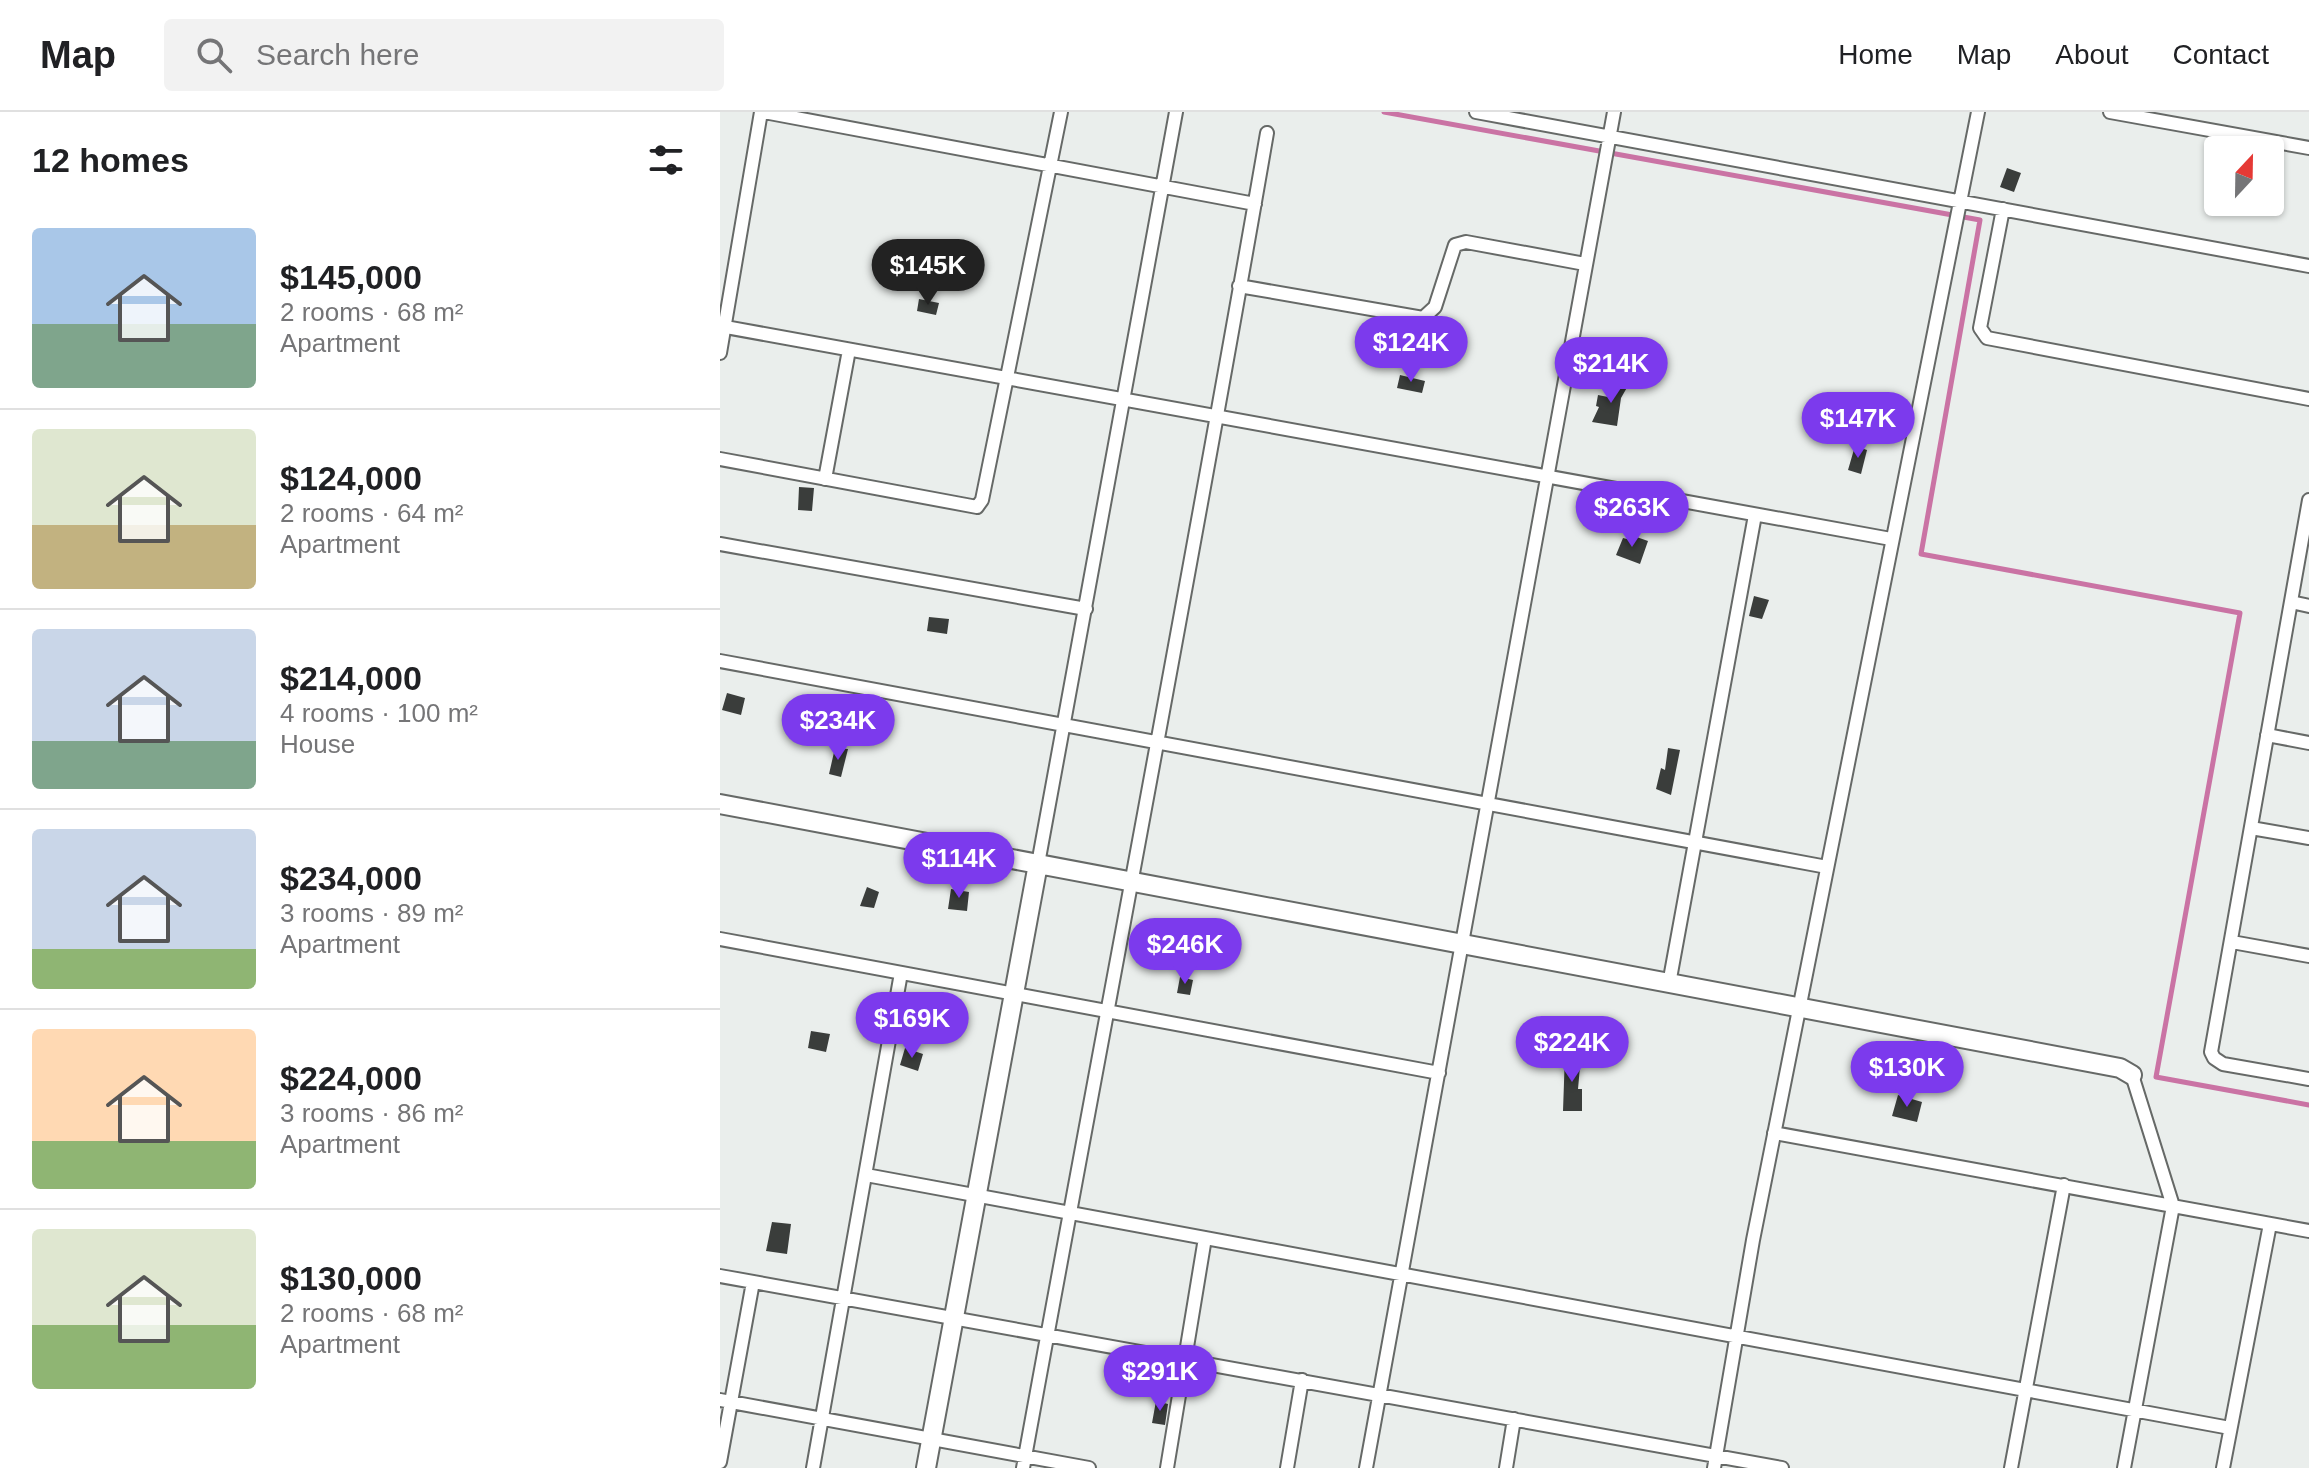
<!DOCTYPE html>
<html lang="en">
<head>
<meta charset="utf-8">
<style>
  body { margin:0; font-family:Helvetica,sans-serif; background:#f2f2f2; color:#202124; height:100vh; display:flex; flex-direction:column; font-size:30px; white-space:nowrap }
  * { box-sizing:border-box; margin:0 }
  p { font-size:26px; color:#757577 }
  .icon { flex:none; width:44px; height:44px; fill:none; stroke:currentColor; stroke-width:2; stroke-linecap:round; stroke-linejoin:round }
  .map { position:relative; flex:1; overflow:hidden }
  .drawer { display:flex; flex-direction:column; background:#fff; width:720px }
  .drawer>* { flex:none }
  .needle { width:52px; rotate:22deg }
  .buttons { position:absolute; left:1484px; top:24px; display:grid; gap:16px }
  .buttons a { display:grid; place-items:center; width:80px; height:80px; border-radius:8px; background:#fff; box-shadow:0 2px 6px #0004; font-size:40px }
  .price { position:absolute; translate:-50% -68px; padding:0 18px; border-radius:28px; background:#7c3aed; color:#fff; font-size:26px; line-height:52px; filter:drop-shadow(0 2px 4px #0008) }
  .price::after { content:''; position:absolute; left:50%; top:48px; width:24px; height:18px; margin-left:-12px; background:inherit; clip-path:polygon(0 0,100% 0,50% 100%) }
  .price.active { background:#222; color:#fff }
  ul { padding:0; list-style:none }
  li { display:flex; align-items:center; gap:24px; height:200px; padding:0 32px }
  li+li { border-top:2px solid #e0e0e0 }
  li span { display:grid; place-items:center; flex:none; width:224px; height:160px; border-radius:8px; color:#555 }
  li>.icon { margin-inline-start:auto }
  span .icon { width:96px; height:96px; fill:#fffc; stroke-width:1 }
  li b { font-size:34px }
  h2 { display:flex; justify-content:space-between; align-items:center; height:96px; padding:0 32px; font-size:34px }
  header { display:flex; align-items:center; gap:48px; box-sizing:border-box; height:112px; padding:0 40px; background:#fff; border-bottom:2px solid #e0e0e0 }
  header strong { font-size:38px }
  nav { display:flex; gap:44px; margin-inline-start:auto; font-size:28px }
  .search { width:560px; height:72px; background:#f2f2f2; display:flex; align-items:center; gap:20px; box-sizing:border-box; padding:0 28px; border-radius:8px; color:#757577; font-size:30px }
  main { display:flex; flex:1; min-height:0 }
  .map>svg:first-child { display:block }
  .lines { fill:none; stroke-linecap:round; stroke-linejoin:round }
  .stream { stroke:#ca73a4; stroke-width:5 }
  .building { fill:#3a3d3b }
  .street-casing { stroke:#666967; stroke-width:16 }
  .secondary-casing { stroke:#666967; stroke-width:22 }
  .street { stroke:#fff; stroke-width:12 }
  .secondary { stroke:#fff; stroke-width:18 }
</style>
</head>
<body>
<header>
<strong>Map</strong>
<div class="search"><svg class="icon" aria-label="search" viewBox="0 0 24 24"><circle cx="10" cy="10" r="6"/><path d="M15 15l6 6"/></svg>Search here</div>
<nav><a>Home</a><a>Map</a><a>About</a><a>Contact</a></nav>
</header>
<main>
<section class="drawer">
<h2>12 homes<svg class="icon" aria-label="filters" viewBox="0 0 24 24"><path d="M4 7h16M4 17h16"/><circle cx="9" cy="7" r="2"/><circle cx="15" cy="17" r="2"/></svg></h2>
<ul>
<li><span style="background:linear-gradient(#a9c7e8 60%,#7fa58c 0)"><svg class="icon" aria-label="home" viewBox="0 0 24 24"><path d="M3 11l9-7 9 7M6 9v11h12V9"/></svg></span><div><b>$145,000</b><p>2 rooms · 68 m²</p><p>Apartment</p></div></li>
<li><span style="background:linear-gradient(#dfe7d0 60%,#c2b280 0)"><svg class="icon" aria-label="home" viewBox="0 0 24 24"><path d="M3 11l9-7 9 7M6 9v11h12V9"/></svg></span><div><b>$124,000</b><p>2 rooms · 64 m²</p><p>Apartment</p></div></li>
<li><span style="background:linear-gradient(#c9d6e8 70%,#7fa58c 0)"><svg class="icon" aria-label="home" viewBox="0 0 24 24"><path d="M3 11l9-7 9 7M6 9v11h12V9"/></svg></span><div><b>$214,000</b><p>4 rooms · 100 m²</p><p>House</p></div></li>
<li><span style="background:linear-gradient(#c9d6e8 75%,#8fb573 0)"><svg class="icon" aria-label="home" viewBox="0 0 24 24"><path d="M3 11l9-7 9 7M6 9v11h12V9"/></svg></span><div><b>$234,000</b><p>3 rooms · 89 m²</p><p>Apartment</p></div></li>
<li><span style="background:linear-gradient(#ffd9b3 70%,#8fb573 0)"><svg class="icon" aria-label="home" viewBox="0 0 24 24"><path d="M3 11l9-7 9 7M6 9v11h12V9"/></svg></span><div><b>$224,000</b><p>3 rooms · 86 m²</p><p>Apartment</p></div></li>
<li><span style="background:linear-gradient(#dfe7d0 60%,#8fb573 0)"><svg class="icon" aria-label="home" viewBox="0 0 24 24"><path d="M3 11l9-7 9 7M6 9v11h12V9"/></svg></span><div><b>$130,000</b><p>2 rooms · 68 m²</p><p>Apartment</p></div></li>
</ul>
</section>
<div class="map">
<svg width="1589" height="1356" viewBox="0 0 1589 1356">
  <rect width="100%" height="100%" fill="#eaeeec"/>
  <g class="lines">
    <path class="stream" d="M664,0L1260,108L1201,442L1520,501L1436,965L1589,993"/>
  </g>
  <path class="building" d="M1287,56L1301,61L1294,80L1280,75Z
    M199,187L219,191L216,203L197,199Z
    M680,263L705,269L702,281L677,276Z
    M899,266L909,272L901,286L897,314L872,310L879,295L876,294L878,283L888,285Z
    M1124,282L1142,288L1134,314L1114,307Z
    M1137,312L1149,315L1145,335L1133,332Z
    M1135,334L1147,338L1141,362L1128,358Z
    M79,375L94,376L92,399L78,398Z
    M908,422L928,429L920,452L896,443L903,426L907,427Z
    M1034,484L1049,488L1042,507L1029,504Z
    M209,505L229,507L227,522L207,519Z
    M7,581L25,586L21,603L2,598Z
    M115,636L128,637L121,665L109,662Z
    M948,636L960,638L951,683L936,677L941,656L945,658Z
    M147,775L159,780L154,796L140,794Z
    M231,777L249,780L247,799L228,797Z
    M460,865L473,868L470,883L457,881Z
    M91,919L110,922L106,940L88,936Z
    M185,936L203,942L198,959L180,953Z
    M845,941L861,943L858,977H862V999H843Z
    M1178,983L1202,990L1197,1010L1172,1004Z
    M52,1110L71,1112L67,1142L46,1139Z
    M436,1289L448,1292L445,1313L432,1311Z"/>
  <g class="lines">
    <g class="street-casing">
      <path id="street" d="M44,0L535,92
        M756,0L1589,154
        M1390,0L1589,36
        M1283,97L1260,216L1267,226L1589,287
        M519,174L703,206L715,195L735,133L746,130L865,152
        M0,214L1171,427
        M0,241L41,0
        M0,347L257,395L262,388L341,0
        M105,367L129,238
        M1589,388L1491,940L1494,946L1503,952L1589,967
        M0,432L366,497
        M1571,490L1589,494
        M0,549L1107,755
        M1547,623L1589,631
        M1531,716L1589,726
        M318,752L456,0
        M0,827L719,961
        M1512,830L1589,844
        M949,872L1035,403
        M1054,1021L1589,1119
        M146,1063L1510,1316
        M0,1164L1062,1356
        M0,1288L369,1356
        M0,1350L33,1170
        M93,1356L181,861
        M303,1356C384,911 470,467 547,21
        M447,1356L485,1126
        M567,1356L582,1268
        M646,1356L894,0
        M786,1356L794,1307
        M994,1356L1033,1128L1258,0
        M1291,1356L1344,1073
        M1404,1356L1453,1094L1412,963
        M1503,1356L1550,1112"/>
    </g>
    <g class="secondary-casing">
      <path id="secondary" d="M0,692L1400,956L1412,963
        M206,1356L318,752"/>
    </g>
    <use href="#street" class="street"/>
    <use href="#secondary" class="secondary"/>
  </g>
</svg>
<div class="buttons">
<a><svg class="needle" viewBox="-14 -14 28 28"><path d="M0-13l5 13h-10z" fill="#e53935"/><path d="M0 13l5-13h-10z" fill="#757577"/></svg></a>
</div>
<b class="price active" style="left:208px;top:195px">$145K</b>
<b class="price" style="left:691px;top:272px">$124K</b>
<b class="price" style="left:891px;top:293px">$214K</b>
<b class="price" style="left:1138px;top:348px">$147K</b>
<b class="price" style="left:912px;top:437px">$263K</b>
<b class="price" style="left:118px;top:650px">$234K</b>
<b class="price" style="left:239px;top:788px">$114K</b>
<b class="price" style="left:465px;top:874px">$246K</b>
<b class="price" style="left:192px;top:948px">$169K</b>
<b class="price" style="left:852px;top:972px">$224K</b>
<b class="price" style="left:1187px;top:997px">$130K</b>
<b class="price" style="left:440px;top:1301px">$291K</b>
</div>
</main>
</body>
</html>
